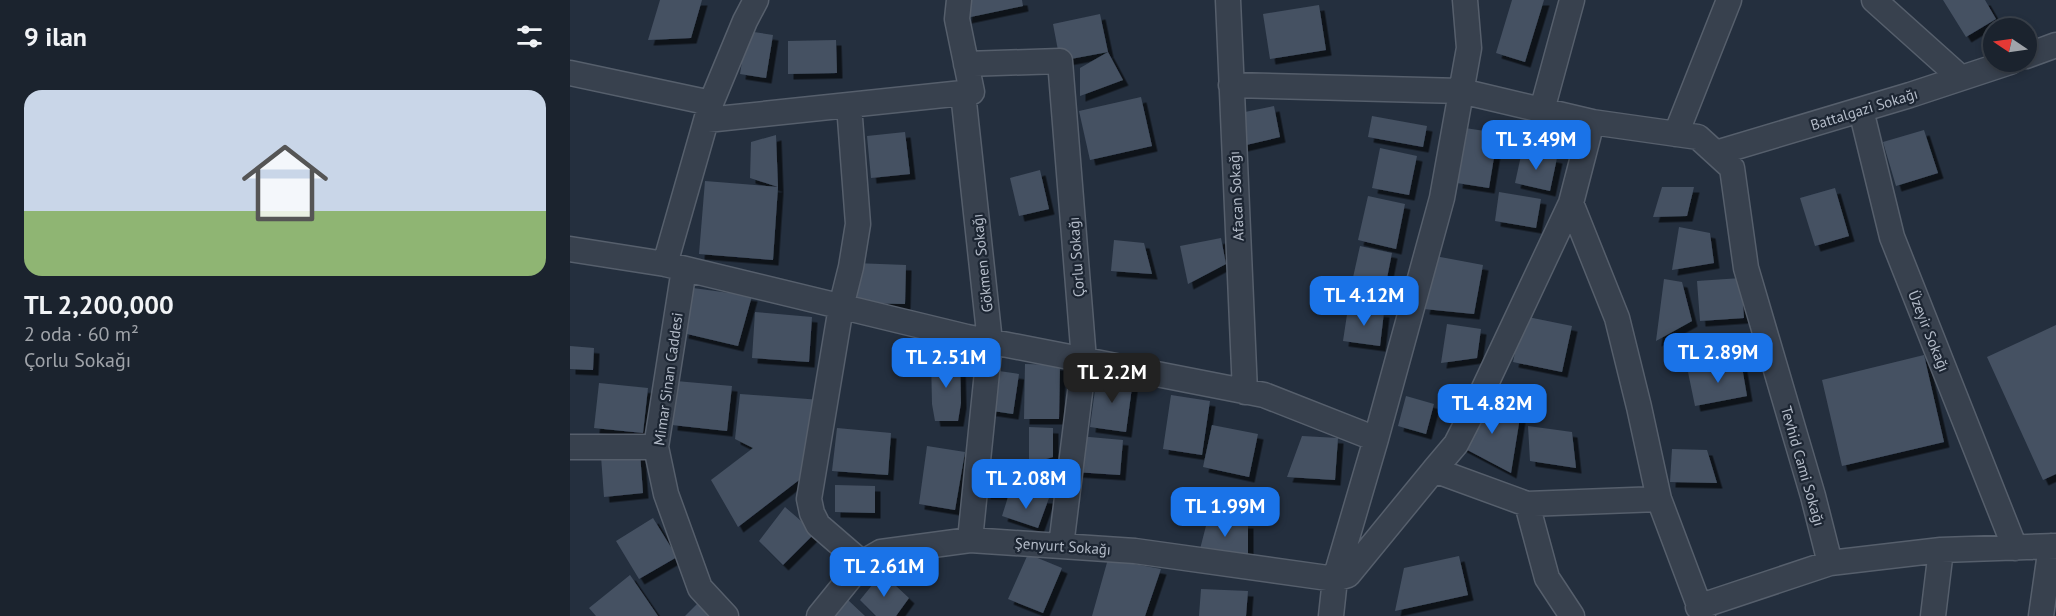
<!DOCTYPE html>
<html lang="tr">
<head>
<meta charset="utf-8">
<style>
  body { margin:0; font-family:"PT Sans",sans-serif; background:#282f3a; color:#f1f3f6; height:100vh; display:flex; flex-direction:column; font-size:22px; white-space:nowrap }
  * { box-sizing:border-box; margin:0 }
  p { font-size:20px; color:#a0a4aa }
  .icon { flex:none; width:33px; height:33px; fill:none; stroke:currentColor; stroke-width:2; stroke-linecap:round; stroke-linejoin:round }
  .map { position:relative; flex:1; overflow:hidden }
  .side { display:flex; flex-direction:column; background:#1b232e; width:570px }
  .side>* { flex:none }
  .needle { width:39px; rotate:283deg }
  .buttons { position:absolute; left:1413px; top:18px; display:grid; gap:12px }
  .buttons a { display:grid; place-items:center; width:54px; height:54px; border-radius:50%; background:#1b232e; box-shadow:0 3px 9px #0003,0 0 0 2px #39404a; font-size:30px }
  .price { position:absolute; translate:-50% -51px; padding:0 14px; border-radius:12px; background:#1a73e8; color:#fff; font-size:20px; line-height:39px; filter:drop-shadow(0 2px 3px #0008) }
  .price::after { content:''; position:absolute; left:50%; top:36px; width:18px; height:14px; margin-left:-9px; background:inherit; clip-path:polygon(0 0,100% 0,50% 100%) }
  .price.active { background:#222; color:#fff }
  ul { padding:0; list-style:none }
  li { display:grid; align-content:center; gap:12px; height:318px; padding:0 24px }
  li+li { border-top:2px solid #39404a }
  li span { display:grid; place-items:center; height:186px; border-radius:18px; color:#555 }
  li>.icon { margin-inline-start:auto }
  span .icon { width:108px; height:108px; fill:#fffc; stroke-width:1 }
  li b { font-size:26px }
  h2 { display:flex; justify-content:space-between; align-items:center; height:72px; padding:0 24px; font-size:26px }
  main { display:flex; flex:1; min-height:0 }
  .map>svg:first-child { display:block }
  .building { fill:#455162; filter:url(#shadow) }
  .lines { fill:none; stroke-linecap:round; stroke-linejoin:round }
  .minor-casing { stroke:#565f6c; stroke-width:27 }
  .minor { stroke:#38414e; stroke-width:24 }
  .labels { text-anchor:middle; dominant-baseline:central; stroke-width:4.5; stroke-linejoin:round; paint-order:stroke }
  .street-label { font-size:15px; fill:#b4bcc9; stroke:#1d2633 }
</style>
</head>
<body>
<main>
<section class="side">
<h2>9 ilan<svg class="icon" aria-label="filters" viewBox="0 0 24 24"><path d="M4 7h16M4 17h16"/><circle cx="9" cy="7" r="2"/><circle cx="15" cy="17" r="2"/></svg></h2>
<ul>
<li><span style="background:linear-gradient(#c9d6e8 65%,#8fb573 0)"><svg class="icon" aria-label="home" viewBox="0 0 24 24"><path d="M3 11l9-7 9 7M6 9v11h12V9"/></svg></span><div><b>TL 2,200,000</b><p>2 oda · 60 m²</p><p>Çorlu Sokağı</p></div></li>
</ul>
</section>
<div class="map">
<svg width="1486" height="616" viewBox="0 0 1486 616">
  <defs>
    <filter id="shadow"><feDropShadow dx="5.5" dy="5.5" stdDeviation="0" flood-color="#0009"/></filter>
  </defs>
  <rect width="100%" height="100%" fill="#242f3e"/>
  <path class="building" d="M90,0H132L121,38L78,40Z
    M398,0H452L453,6L396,18Z
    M942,0H974L955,62L926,53Z
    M1373,0H1415L1426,19L1396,37Z
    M749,5L756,50L700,59L693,14Z
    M530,14L538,52L553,80L510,96V68L538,52L490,61L483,24Z
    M177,31L203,35L196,78L170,74Z
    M266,40L267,73L218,74V41Z
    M571,97L582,146L520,160L509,111Z
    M704,106L710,137L672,146L665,114Z
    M802,116L857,126L853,147L798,137Z
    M895,128L928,133L919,188L887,183Z
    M1354,130L1368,173L1326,186L1313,142Z
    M335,132L340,174L301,178L297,136Z
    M206,135L208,187L203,260L129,254L135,181L208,187L180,178L181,142Z
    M810,148L847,156L839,195L802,188Z
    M952,151L987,158L980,191L945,183Z
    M470,170L479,209L449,216L440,178Z
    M1092,187H1124L1117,216L1083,217Z
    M1265,188L1279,236L1245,246L1230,198Z
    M929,192L971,199L966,228L925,221Z
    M798,196L835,204L826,249L788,240Z
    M1109,227L1140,233L1144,263L1102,270Z
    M651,238L656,264L618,284L610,246Z
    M544,240L574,243L582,274L541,271Z
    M790,246L822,253L813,298L780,291Z
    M865,256L913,265L904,314L854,309Z
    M284,263L336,265L335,304L283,303Z
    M1171,278L1174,318L1130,321L1127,281Z
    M1094,279L1112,282L1122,321L1086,341Z
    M123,288L182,296L168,346L113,333Z
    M778,308L814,312L810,346L773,341Z
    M185,312L242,317L239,362L182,358Z
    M953,316L1002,326L992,372L943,362Z
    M877,324L911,329L907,358L871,363Z
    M1486,325V474L1473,480L1417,357Z
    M0,346L24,348L23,370L0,369Z
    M1354,355L1374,442L1272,466L1252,380Z
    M361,358H390L391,403L388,421H365L362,404Z
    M1171,361L1177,396L1125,406L1118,372Z
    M455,364L490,365L489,419H454Z
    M422,370L449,374L443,414L416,410Z
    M527,375L563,380L556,432L520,427Z
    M106,381L162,386L157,431L102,425Z
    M29,383L78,388L73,433L24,428Z
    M170,394L251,400L233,477L168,527L141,480L183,448L165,439Z
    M601,395L640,401L632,455L593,449Z
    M836,396L864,404L856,434L828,426Z
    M907,403L951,411L941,473L886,444Z
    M642,425L688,434L679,477L633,467Z
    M958,426L1002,432L1006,468L960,461Z
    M459,427L483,428V457L459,464Z
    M267,428L321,433L318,475L262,471Z
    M508,436L553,440L550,475L505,472Z
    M732,436L768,438L765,480L717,477Z
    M357,446L395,452L385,510L349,504Z
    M1102,449L1137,450L1147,483L1100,482Z
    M70,453L73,493L34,497L31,456Z
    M415,467L455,468V495L415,494Z
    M265,485L305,486V513L265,512Z
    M438,497L479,498L468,528L432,516Z
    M215,507L245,533L213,565L189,541Z
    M83,518L107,557L69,579L46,541Z
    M637,522L678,523V554L629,553Z
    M458,554L492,568L473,613L438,599Z
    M889,556L898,595L825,611L834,568Z
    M538,559L591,569L575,616H522Z
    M312,573L339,598L326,616H306L290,600Z
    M60,575L88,616H26L19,608Z
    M631,589L678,591L676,616H629Z
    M131,600L147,616H115Z
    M278,600L295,616H264Z"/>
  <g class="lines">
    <g class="minor-casing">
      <path id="minor" d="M658,0L675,392
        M1304,0L1391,78
        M1456,56L1486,45
        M396,64L490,61L514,360L491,546
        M0,73L141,103
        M661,85L891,91L1022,122L1001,203L1047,318L1069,407L1089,499L957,504L977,578L1002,616
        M393,93L420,342L400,540
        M279,105L288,224L281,267L271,307L239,499L242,513L248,525L292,563
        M972,110L1002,0
        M1291,110L1322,237L1445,548
        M137,120L402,92L387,19L389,0
        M1022,122L1128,137L1162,168L1176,268L1243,496L1260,563
        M1106,134L1159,0
        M1146,153L1340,95L1440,62
        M0,249L95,264L397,337L694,395L806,439
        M95,264L141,103L175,21L186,0
        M114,269L86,447L96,494L130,588L156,616
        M0,447H86
        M864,470L886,444L907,403L1001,203
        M1089,499L1133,616
        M1128,607L1260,563L1371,550L1486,546
        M249,616L292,563L311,552L400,540L565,551L765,579L778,575L864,470L957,504
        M761,616L765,579L806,439L872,198L899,48L895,0
        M1363,616L1371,550
        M1471,616L1481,546"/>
    </g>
    <use href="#minor" class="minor"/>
  </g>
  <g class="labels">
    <g class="street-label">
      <text transform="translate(1294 109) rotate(-17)">Battalgazi Sokağı</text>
      <text transform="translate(666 196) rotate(-93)">Afacan Sokağı</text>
      <text transform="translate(506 257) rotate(-94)">Çorlu Sokağı</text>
      <text transform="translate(412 263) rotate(-96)">Gökmen Sokağı</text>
      <text transform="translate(1359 331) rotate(68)">Üzeyir Sokağı</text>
      <text transform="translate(98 379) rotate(-82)">Mimar Sinan Caddesi</text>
      <text transform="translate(1233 466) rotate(74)">Tevhid Cami Sokağı</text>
      <text transform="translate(493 546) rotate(4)">Şenyurt Sokağı</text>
    </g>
  </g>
</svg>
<div class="buttons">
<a><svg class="needle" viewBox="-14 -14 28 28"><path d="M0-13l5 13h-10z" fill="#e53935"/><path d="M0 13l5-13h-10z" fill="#a0a4aa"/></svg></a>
</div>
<b class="price" style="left:966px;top:171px">TL 3.49M</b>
<b class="price" style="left:794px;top:327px">TL 4.12M</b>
<b class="price" style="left:1148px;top:384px">TL 2.89M</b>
<b class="price" style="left:376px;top:389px">TL 2.51M</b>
<b class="price active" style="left:542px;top:404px">TL 2.2M</b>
<b class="price" style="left:922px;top:435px">TL 4.82M</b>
<b class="price" style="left:456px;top:510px">TL 2.08M</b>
<b class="price" style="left:655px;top:538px">TL 1.99M</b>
<b class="price" style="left:314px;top:598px">TL 2.61M</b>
</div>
</main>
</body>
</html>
